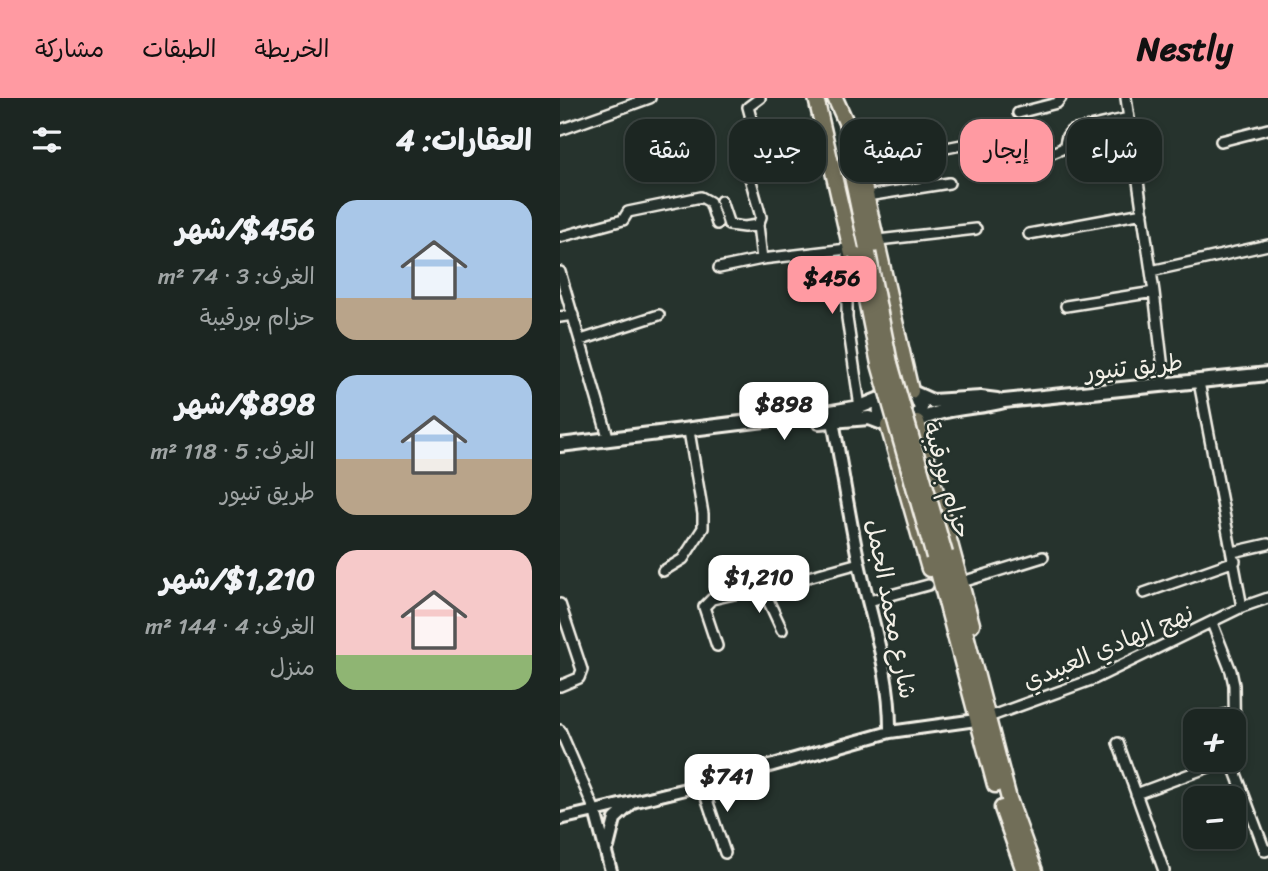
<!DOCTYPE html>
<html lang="ar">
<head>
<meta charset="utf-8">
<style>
  body { margin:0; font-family:Sriracha,"Playpen Sans Arabic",sans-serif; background:#29322f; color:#f1f3f6; direction:rtl; height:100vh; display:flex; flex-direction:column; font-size:26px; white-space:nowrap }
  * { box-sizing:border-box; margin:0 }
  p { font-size:23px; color:#a0a5a5 }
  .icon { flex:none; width:38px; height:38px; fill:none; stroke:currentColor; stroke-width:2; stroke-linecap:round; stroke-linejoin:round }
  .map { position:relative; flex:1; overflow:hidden; direction:ltr }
  .panel { display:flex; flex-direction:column; background:#1c2622; width:560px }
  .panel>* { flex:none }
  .hud { position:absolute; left:21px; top:21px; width:581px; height:63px; direction:rtl; display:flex; gap:14px }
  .controls { position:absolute; left:623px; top:611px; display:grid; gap:14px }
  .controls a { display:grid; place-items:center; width:63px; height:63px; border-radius:14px; background:#1c2622; box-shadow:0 4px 10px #0003,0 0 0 2px #3a4340; font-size:35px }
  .price { position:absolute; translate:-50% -60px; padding:0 16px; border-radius:14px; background:#fff; color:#222; font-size:23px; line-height:46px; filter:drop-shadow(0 2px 4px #0008) }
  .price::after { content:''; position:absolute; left:50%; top:42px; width:21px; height:16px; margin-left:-10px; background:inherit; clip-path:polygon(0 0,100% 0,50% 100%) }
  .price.selected { background:#ff9aa2; color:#111 }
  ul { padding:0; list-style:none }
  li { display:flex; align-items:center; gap:21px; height:175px; padding:0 28px }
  li span { display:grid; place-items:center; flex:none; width:196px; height:140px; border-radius:21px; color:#555 }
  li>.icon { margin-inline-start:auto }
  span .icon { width:84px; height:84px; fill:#fffc; stroke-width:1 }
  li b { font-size:30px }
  h2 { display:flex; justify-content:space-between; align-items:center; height:84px; padding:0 28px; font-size:30px }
  .chip { padding:0 24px; border-radius:21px; background:#1c2622; box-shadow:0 4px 10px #0003,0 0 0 2px #3a4340; font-size:24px; line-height:63px }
  .chip.selected { background:#ff9aa2; color:#111 }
  header { display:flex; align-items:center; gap:42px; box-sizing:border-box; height:98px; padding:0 35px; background:#ff9aa2; color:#111 }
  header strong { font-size:33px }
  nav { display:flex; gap:38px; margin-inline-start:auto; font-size:24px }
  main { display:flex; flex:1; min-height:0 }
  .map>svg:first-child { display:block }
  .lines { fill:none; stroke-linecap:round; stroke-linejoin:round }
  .minor-casing { stroke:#f4f1e8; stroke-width:14 }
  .tertiary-casing { stroke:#f4f1e8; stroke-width:16 }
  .secondary-casing { stroke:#f4f1e8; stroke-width:18 }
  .trunk-casing { stroke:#f4f1e8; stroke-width:19 }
  .minor { stroke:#26332d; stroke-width:9 }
  .tertiary { stroke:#26332d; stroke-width:10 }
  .secondary { stroke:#26332d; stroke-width:12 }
  .trunk { stroke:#716e59; stroke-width:14 }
  .trunk-bridge-casing { stroke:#f4f1e8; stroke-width:19; stroke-linecap:butt }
  .trunk-bridge { stroke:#716e59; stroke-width:14 }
  .labels { text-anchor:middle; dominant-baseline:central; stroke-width:5; stroke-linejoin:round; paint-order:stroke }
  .street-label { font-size:24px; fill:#f4f1e8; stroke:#26332d }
</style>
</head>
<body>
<header>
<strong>Nestly</strong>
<nav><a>الخريطة</a><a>الطبقات</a><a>مشاركة</a></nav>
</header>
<main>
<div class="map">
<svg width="708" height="773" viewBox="0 0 708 773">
  <rect width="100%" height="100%" fill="#26332d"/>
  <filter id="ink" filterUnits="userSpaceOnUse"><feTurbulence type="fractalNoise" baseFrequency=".0143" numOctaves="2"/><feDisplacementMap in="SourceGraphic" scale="14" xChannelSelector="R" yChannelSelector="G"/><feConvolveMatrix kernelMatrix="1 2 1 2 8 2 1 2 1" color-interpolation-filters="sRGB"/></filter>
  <g filter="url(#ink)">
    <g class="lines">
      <g class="minor-casing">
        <path id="minor" d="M566,0L594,194L605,288
          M458,15L497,5L501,0
          M0,32L90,0
          M661,43L708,31
          M485,58L504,50L507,38L511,33L569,20
          M299,67L427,42
          M307,98L389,85
          M161,103L169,127L184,129L198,127L201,119L183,55L186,49L197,42L188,9L200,0
          M198,127L202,161
          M469,136L583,115
          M0,139L63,122L68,114L141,99L150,104L157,126
          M318,142L416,131
          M287,156V220L300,309
          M159,170L202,161L287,151
          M591,173L708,147
          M0,174L49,342
          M506,208L594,194
          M0,219L13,217
          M21,242L99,217
          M673,454L708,446
          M103,473L123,461L143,430V416L129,333
          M402,484L483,459
          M202,489L222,532
          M584,495L675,463
          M309,503L368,487
          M0,506L22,572L19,580L0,588
          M682,509L708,500
          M652,525L671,573L674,587L675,673L705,753L708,752
          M157,548L144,509L152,501L248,479L299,465
          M426,620L534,581L682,509L639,284
          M642,623L675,614
          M629,628L635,626
          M0,632L35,713
          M558,645L604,773
          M142,687L165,755
          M576,696L657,666L674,664"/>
      </g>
      <g class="tertiary-casing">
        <path id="tertiary" d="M330,634L416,622
          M0,721L35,713
          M48,749L55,721L70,707
          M51,773L35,713L142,687L330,634C331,576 311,521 299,465C289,418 282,370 273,323"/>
      </g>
      <g class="secondary-casing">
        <path id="secondary" d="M343,290L372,303L421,300L437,302
          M324,298C316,312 319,324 334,331
          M259,324L309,320L325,326
          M356,324L361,310L356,297
          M357,324C383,308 416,311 444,303L708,276
          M0,347L271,314L300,309L322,300"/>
      </g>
      <g class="trunk-casing">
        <path id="trunk" d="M256,0L295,169
          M275,0L293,40L351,293
          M289,64L308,155
          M357,324L412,526
          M328,328L369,471
          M385,456L449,701L475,773
          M374,459L435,687
          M442,710L464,773"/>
      </g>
      <use href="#minor" class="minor"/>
      <use href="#tertiary" class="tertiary"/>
      <use href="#secondary" class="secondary"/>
      <use href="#trunk" class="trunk"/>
      <g class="trunk-bridge-casing">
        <path id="trunk-bridge" d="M308,155L330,265L385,456
          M297,157L319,266L374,459"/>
      </g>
      <use href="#trunk-bridge" class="trunk-bridge"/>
    </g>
  </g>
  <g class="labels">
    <g class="street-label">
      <text transform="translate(574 269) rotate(-6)">طريق تنيور</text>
      <text transform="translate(387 382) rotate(74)">حزام بورقيبة</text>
      <text transform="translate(331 511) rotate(79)">شارع محمد الجمل</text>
      <text transform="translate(548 549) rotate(-23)">نهج الهادي العبيدي</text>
    </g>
  </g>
</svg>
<div class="controls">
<a>+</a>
<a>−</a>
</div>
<b class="price selected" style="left:272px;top:218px">$456</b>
<b class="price" style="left:224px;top:344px">$898</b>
<b class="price" style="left:199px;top:517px">$1,210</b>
<b class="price" style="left:167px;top:716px">$741</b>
<div class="hud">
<a class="chip">شراء</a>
<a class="chip selected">إيجار</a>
<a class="chip">تصفية</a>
<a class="chip">جديد</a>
<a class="chip">شقة</a>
</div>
</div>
<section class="panel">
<h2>العقارات: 4<svg class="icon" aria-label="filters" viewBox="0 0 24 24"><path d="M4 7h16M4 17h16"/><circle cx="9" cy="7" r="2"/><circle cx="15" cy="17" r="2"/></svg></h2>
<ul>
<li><span style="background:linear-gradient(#a9c7e8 70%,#b9a48a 0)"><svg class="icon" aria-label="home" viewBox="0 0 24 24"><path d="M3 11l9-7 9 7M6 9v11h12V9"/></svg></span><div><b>$456/شهر</b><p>الغرف: 3 · 74 m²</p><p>حزام بورقيبة</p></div></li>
<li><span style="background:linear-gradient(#a9c7e8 60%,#b9a48a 0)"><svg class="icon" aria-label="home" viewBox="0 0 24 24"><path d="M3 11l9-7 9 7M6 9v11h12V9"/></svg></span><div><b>$898/شهر</b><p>الغرف: 5 · 118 m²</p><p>طريق تنيور</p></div></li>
<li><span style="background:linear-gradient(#f6c9c9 75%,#8fb573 0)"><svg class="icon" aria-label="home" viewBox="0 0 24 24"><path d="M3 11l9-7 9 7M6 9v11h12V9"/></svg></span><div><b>$1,210/شهر</b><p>الغرف: 4 · 144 m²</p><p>منزل</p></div></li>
</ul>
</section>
</main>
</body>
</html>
